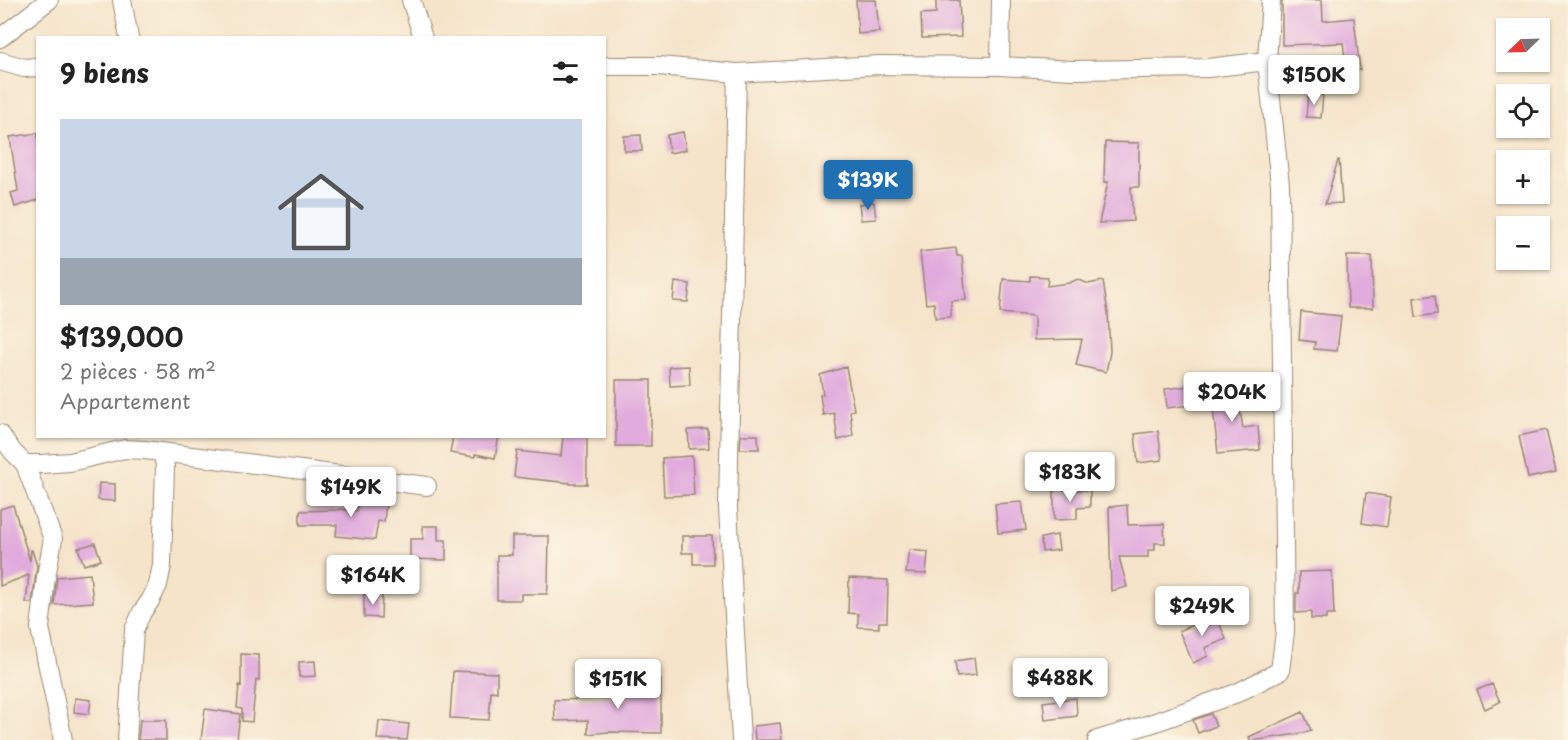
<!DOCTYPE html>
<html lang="fr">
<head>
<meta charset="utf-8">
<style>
  body { margin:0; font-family:"Playpen Sans",sans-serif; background:#f2f2f2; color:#222; height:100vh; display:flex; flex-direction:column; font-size:22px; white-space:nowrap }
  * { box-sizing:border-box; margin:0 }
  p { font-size:20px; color:#767676 }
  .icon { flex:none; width:33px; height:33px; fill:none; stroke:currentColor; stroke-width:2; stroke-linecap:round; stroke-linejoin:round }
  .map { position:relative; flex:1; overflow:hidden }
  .side { position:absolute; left:36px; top:36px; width:570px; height:402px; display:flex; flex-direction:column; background:#fff; border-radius:0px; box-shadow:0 2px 4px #0004 }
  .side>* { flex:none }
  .needle { width:39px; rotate:247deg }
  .tools { position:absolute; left:1496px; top:18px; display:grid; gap:12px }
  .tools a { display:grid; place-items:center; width:54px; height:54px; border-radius:0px; background:#fff; box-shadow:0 2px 4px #0004; font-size:30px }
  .price { position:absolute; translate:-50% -51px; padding:0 14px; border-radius:6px; background:#fff; color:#222; font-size:20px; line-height:39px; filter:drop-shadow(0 2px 3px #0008) }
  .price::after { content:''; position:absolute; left:50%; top:36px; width:18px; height:14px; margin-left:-9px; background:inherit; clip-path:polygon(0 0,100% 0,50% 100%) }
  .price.active { background:#1f6fb2; color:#fff }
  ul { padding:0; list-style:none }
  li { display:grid; align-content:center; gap:12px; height:318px; padding:0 24px }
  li+li { border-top:2px solid #e0e0e0 }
  li span { display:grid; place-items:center; height:186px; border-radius:0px; color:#555 }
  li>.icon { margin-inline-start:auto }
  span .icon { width:108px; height:108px; fill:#fffc; stroke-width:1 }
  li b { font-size:26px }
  h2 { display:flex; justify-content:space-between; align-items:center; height:72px; padding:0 24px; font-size:26px }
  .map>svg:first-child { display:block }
  .building { fill:#e1acdd }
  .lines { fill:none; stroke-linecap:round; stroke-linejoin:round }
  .street-casing { stroke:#988774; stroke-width:20 }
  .street { stroke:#fff; stroke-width:18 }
</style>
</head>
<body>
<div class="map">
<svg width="1568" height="740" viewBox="0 0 1568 740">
  <rect width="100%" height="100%" fill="#fcf5e5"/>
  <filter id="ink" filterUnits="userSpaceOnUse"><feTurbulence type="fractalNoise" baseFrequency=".0167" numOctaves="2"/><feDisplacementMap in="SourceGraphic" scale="12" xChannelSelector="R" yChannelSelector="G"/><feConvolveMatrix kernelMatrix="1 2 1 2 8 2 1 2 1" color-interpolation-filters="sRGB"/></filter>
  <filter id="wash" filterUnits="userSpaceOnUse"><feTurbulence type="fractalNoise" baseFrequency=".008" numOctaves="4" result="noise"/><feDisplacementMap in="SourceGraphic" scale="24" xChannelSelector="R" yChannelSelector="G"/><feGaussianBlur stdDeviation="1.35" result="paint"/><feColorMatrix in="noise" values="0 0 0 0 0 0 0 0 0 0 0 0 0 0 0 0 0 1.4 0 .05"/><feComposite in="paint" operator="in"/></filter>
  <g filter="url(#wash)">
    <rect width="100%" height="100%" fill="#f5e4ca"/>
    <g id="blocks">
      <path class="building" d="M856,0H876L879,32L858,34Z
        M936,0H959L961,37L922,38L921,14L936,13Z
        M1282,0H1322L1323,21L1354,18L1360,70L1347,72L1343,43L1282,45Z
        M1308,94L1323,95L1321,118L1306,117Z
        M683,132L686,150L669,153L667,135Z
        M38,133V200L15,207L11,193L18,191L10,137Z
        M641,135L642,151H624V136Z
        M1105,142L1139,143V187H1131L1133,221L1099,223L1108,182H1104Z
        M1338,160H1339L1342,203L1325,204Z
        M874,202L876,219L861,220L859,204Z
        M956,248L957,256H962L966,300L951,301V317L935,318L934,303L926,304L920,252Z
        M1347,256H1372L1373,308H1348Z
        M1030,276L1048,277L1047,286L1069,283L1078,279L1088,284L1103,281L1108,313L1110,352L1106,372L1076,365L1082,339L1034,340V316L1000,313L1003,279L1030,281Z
        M675,282L690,284L688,302L673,301Z
        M1435,295L1437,314L1416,317L1414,298Z
        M1301,312L1341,316L1337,351L1314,349L1315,342L1299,340Z
        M689,366L690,385L670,386L669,367Z
        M846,367L854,410L850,411L853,436L838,440L834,413L823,415L820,395L823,394L820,375Z
        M616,380H651V446H616Z
        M1198,385L1200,404L1167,408L1165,389Z
        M1236,385L1243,428L1258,426L1260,450L1218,454L1211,389Z
        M708,429L709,448L689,449L688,430Z
        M1546,430L1556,472L1528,478L1519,436Z
        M1158,431L1162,460L1138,463L1135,434Z
        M741,435H758L759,449H740Z
        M453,436H499L495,458L475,454V457L450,453Z
        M563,436H587V484H570V483L514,477L517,451L561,456Z
        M692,456L694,495L664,496L662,458Z
        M99,483L115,484V501L98,500Z
        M1054,490H1090V507L1077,508V519L1054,520Z
        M359,493L382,496V502L386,503L384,522L378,521L375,540L336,536L337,525H300V511L339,510V509L357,511Z
        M1366,493L1391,497L1387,527L1362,523Z
        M1022,502L1026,530L998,533L995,504Z
        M13,505L30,561L31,550H32L37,566L32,603H26L29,575L0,586V509Z
        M1127,505L1128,525L1164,524L1165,543H1155V550H1148V557H1119L1127,587L1111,591L1109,507Z
        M423,526H438V540H446V560L410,559V539H423Z
        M1057,535L1059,550L1042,552L1041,538Z
        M512,536H549L548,587L547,594H521V600H497V555H512Z
        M682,536H712L713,564H693V553H682Z
        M95,543L101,560L84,565L78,548Z
        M909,550L928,552L926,574L906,573Z
        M1332,571L1334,615H1326V619H1311V612L1296,613V593H1299V572Z
        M90,574L93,602L54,605L57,577Z
        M849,578L888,580L887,622H879V628L858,627V614L848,613Z
        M364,594H382L381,618L364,617Z
        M1216,615L1226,639L1205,648L1208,656L1193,663L1179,631Z
        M241,654L259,655V680H256L252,722L242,721V709L237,708L239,685L241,686Z
        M974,658L976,675L957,677L955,661Z
        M315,661L316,676L299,677V662Z
        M453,671L497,673V692L491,691L489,720L450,718Z
        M628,679H661V733L608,732L588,734V720L555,721L554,700L628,698Z
        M1492,684L1500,702L1485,709L1477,690Z
        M75,698L91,700L89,714L74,712Z
        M1076,698L1077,716L1045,720L1043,702Z
        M205,709L240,714L237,740H201Z
        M1303,712L1311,730L1303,733L1259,740H1250L1249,737Z
        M1211,714L1216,726L1198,733L1193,720Z
        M140,720H166V740H138Z
        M379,721L409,724L407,740L377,739Z
        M780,723L782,740H755L754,726Z"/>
    </g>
  </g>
  <g filter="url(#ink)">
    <use href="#blocks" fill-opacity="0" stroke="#988774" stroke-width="1.5"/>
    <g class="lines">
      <g class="street-casing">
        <path id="street" d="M122,0L129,38
          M411,0L423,38
          M0,38L49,0
          M0,61L24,68L38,67
          M604,66H659L737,73L879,65L1000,66L1073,70L1208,68L1267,61
          M1000,66L1001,0
          M737,73L728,508L741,740
          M0,434L13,452L25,464H41L70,462L125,449L145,450L427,486
          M25,464L53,539L46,577L40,628L63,740
          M127,740L134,630L142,612L150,601L158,585L162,565L165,467L163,453
          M1097,740L1150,724L1237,693L1280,671L1285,632L1280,185L1267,61L1271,0"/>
      </g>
      <use href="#street" class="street"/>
    </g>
  </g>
</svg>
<div class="tools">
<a><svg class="needle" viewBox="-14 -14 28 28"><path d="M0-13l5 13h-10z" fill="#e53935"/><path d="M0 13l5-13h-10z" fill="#767676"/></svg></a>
<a><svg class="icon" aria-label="locate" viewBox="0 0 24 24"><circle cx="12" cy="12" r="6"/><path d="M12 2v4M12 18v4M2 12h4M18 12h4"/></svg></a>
<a>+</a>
<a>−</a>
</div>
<b class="price" style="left:1314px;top:106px">$150K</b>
<b class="price active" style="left:868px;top:211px">$139K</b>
<b class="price" style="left:1232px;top:423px">$204K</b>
<b class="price" style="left:1070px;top:503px">$183K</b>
<b class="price" style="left:351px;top:518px">$149K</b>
<b class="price" style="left:373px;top:606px">$164K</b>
<b class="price" style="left:1202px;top:637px">$249K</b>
<b class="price" style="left:1060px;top:709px">$488K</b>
<b class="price" style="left:618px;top:710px">$151K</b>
<section class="side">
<h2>9 biens<svg class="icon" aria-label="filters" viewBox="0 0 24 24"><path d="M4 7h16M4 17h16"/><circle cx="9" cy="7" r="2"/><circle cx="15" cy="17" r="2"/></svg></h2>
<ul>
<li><span style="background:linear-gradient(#c9d6e8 75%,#9aa5b1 0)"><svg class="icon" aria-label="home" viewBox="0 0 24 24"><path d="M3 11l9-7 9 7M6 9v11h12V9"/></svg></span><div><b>$139,000</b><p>2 pièces · 58 m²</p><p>Appartement</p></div></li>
</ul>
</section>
</div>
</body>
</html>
